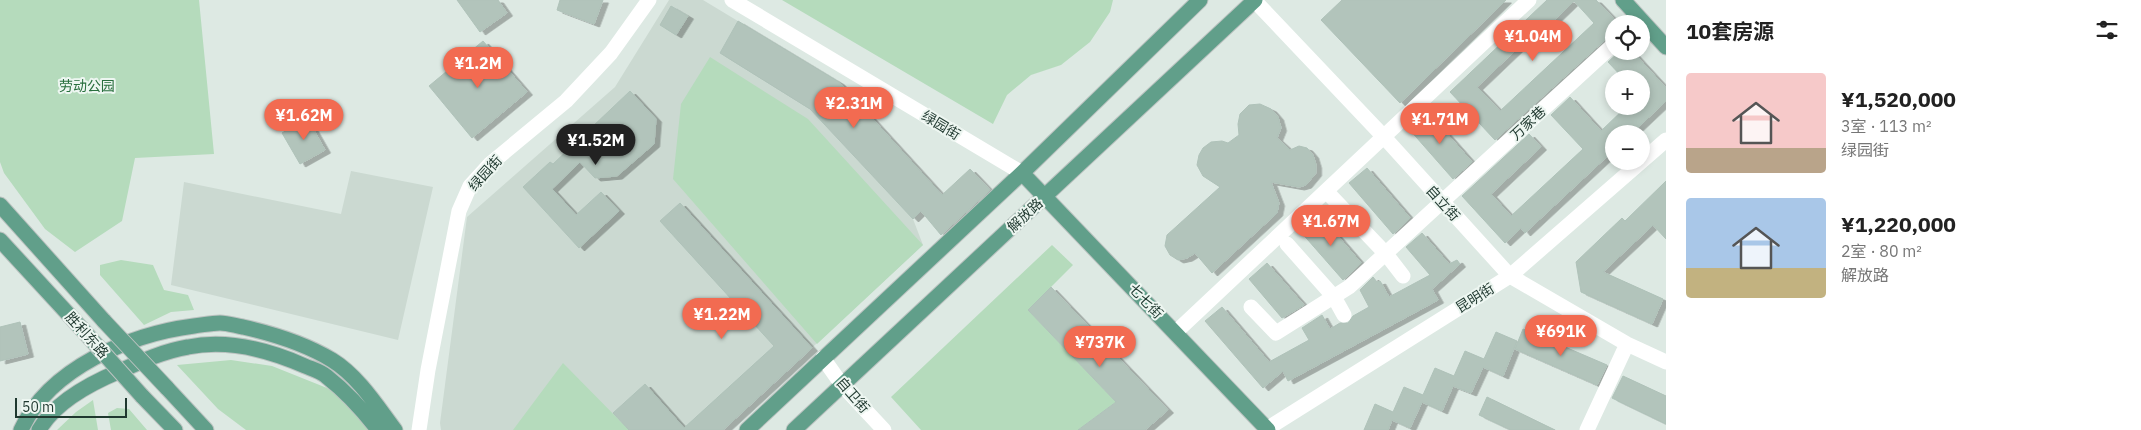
<!DOCTYPE html>
<html lang="zh">
<head>
<meta charset="utf-8">
<style>
  body { margin:0; font-family:"IBM Plex Sans","Noto Sans SC",sans-serif; background:#f2f2f2; color:#222; height:100vh; display:flex; flex-direction:column; font-size:19px; white-space:nowrap }
  * { box-sizing:border-box; margin:0 }
  p { font-size:16px; color:#767676 }
  .icon { flex:none; width:28px; height:28px; fill:none; stroke:currentColor; stroke-width:2; stroke-linecap:round; stroke-linejoin:round }
  .map { position:relative; flex:1; overflow:hidden }
  .side { display:flex; flex-direction:column; background:#fff; width:475px }
  .side>* { flex:none }
  .buttons { position:absolute; left:1605px; top:15px; display:grid; gap:10px }
  .buttons a { display:grid; place-items:center; width:45px; height:45px; border-radius:50%; background:#fff; box-shadow:0 2px 8px #0003; font-size:25px }
  .scale { position:absolute; left:15px; bottom:12px; width:112px; box-sizing:border-box; padding-left:5px; border:2px solid #1f382f; border-top:0; font-size:14px; line-height:18px; white-space:nowrap; color:#1f382f; -webkit-text-stroke:4px #edf6f1; paint-order:stroke }
  .price { position:absolute; translate:-50% -42px; padding:0 11px; border-radius:18px; background:#f26b51; color:#fff; font-size:16px; line-height:32px; filter:drop-shadow(0 1px 2px #0008) }
  .price::after { content:''; position:absolute; left:50%; top:30px; width:15px; height:11px; margin-left:-8px; background:inherit; clip-path:polygon(0 0,100% 0,50% 100%) }
  .price.on { background:#222; color:#fff }
  ul { padding:0; list-style:none }
  li { display:flex; align-items:center; gap:15px; height:125px; padding:0 20px }
  li span { display:grid; place-items:center; flex:none; width:140px; height:100px; border-radius:5px; color:#555 }
  li>.icon { margin-inline-start:auto }
  span .icon { width:60px; height:60px; fill:#fffc; stroke-width:1 }
  li b { font-size:21px }
  h2 { display:flex; justify-content:space-between; align-items:center; height:60px; padding:0 20px; font-size:21px }
  main { display:flex; flex:1; min-height:0 }
  .map>svg:first-child { display:block }
  .built { fill:#cbd9d1 }
  .green { fill:#b5dbbc }
  .building { fill:#b2c4bb; stroke:#afc2b9; fill-rule:evenodd; filter:url(#shadow) }
  .lines { fill:none; stroke-linecap:round; stroke-linejoin:round }
  .major-casing { stroke:#bcc3c1; stroke-width:17 }
  .minor { stroke:#fff; stroke-width:15 }
  .major { stroke:#619f8a; stroke-width:15 }
  .major-bridge-casing { stroke:#bcc3c1; stroke-width:17; stroke-linecap:butt }
  .major-bridge { stroke:#619f8a; stroke-width:15 }
  .labels { text-anchor:middle; dominant-baseline:central; stroke-width:4; stroke-linejoin:round; paint-order:stroke }
  .park-label { font-size:14px; fill:#296f3e; stroke:#edf6f1 }
  .street-label { font-size:14px; fill:#1f382f; stroke:#edf6f1 }
</style>
</head>
<body>
<main>
<div class="map">
<svg width="1666" height="430" viewBox="0 0 1666 430">
  <defs>
    <filter id="shadow"><feDropShadow dx="5.5" dy="3" stdDeviation="0" flood-color="#0004"/></filter>
  </defs>
  <rect width="100%" height="100%" fill="#dde9e3"/>
  <path class="built" d="M669,0H703L839,82L940,192L913,219L923,245L723,430H441L440,423L467,217L615,87Z
    M351,171L433,187L398,340L171,285L184,182L341,214Z"/>
  <path class="green" d="M0,0H199L214,154L135,158L122,221L75,252L45,229L4,173L0,162Z
    M782,0H1113L1110,12L1090,42L1061,65L1031,75L1007,95L993,124Z
    M710,57L808,119L923,245L817,344L673,179L681,104Z
    M1052,245L1073,265L1028,310L1116,402L1078,430H921L891,397Z
    M121,260L153,265L164,290L188,295L194,310L171,312L144,325L100,275V265Z
    M231,360L272,366L327,388L367,416L373,430H246L218,409L177,365Z
    M563,363L629,430H513Z
    M93,400L98,430H57L76,412Z
    M117,408L129,409L147,430H111L108,413Z"/>
  <path class="building" d="M457,0H498L507,13L480,32Z
    M560,0H603L594,24L557,10Z
    M1342,0H1506L1400,103L1321,20Z
    M1547,0H1596L1614,19V35L1608,37L1495,140L1450,92ZM1574,1L1594,23L1500,111L1477,87L1544,23L1547,27Z
    M671,6L688,16L676,35L660,25Z
    M738,21L839,82L942,195L970,169L990,190L941,235L921,211L913,219L810,109L720,53Z
    M483,41L527,92L472,138L429,86Z
    M1620,51H1632L1666,88V101L1631,134H1614V150L1525,233L1521,228L1505,243L1462,196L1529,134L1541,147L1491,194L1511,216L1583,149L1551,115L1570,97L1601,131L1627,106H1641V79H1624L1608,62Z
    M630,91L656,119L654,144L617,176L595,178L580,162L552,189L576,215L601,192L619,211L579,248L523,187L550,162L553,164Z
    M1260,104L1271,109L1278,117L1281,128L1277,138L1290,150L1299,146L1307,148L1313,155L1316,165V173L1306,185L1299,187L1271,182L1279,203L1277,213L1212,273L1195,253L1187,258L1178,260L1170,255L1165,246L1167,235L1220,187L1203,176L1197,165L1199,155L1203,148L1211,142L1222,141L1228,143L1239,135L1238,124L1240,114L1249,105Z
    M1426,110L1472,162L1453,179L1409,129V126Z
    M307,118L325,150L300,164L282,133Z
    M1367,168L1410,218L1393,234L1349,183Z
    M1666,181V239L1653,225L1603,272L1663,299L1652,324L1581,292L1576,262L1622,218L1625,221Z
    M680,203L812,348L723,430H629L613,413L645,384L684,428L774,346L660,221Z
    M1319,214L1361,263L1343,280L1300,231Z
    M1422,233L1449,264L1457,260L1460,264L1432,289L1438,300L1288,381L1283,371L1263,388L1205,321L1222,307L1269,362L1309,340L1302,328L1322,315L1330,329L1340,323H1348L1353,316L1369,307L1360,290L1373,277L1377,282L1380,281L1389,297L1430,275L1406,247Z
    M1267,263L1304,305L1282,318L1249,279Z
    M1051,287L1168,410L1145,430H1078L1116,402L1028,310Z
    M20,322L28,354L0,361V327Z
    M1523,329L1607,365L1597,385L1515,349Z
    M1496,332L1517,341L1503,376L1483,367L1471,393L1453,386L1442,411L1422,402L1410,428L1392,420L1388,430H1364L1375,404L1393,412L1404,387L1423,395L1435,368L1454,376L1465,351L1484,359Z
    M1623,376L1666,396V424L1612,398Z
    M1487,397L1555,430H1511L1479,415Z"/>
  <g class="lines">
    <g class="major-casing">
      <path id="major" d="M1623,0L1666,47
        M1022,173L1268,430
        M0,205L104,321
        M0,240L81,328
        M167,388L206,430
        M142,396L175,430
        M21,430C49,368 131,334 194,326C203,325 212,323 220,323C228,323 236,326 243,327C274,334 304,343 332,360C358,376 377,406 395,430
        M39,430C55,402 91,383 120,371C142,361 164,351 188,347C228,339 269,350 305,366C312,369 320,371 326,376C345,391 363,410 378,430
        M747,430L1022,173L1200,0
        M794,430L1255,0"/>
    </g>
    <path class="minor" d="M732,0L1022,173
      M1254,0L1384,137L1510,276L1627,344L1666,362
      M1326,191L1386,254L1403,276
      M1287,244L1334,297L1344,315
      M1251,307L1276,333L1349,287L1614,44
      M1176,332L1529,0
      M823,358L842,385L884,430
      M419,430L428,370L459,211L470,186L490,164L566,101L611,53L649,0
      M1265,430L1510,276L1666,140
      M1587,430L1627,344"/>
    <use href="#major" class="major"/>
    <g class="major-bridge-casing">
      <path id="major-bridge" d="M104,321L167,388
        M81,328L142,396"/>
    </g>
    <use href="#major-bridge" class="major-bridge"/>
  </g>
  <g class="labels">
    <g class="park-label">
      <text x="87" y="86">劳动公园</text>
    </g>
    <g class="street-label">
      <text transform="translate(1528 123) rotate(-43)">万家巷</text>
      <text transform="translate(941 125) rotate(31)">绿园街</text>
      <text transform="translate(485 173) rotate(-48)">绿园街</text>
      <text transform="translate(1443 203) rotate(48)">自立街</text>
      <text transform="translate(1025 215) rotate(-43)">解放路</text>
      <text transform="translate(1475 298) rotate(-32)">昆明街</text>
      <text transform="translate(1146 301) rotate(46)">七七街</text>
      <text transform="translate(87 335) rotate(48)">胜利东路</text>
      <text transform="translate(853 395) rotate(49)">自卫街</text>
    </g>
  </g>
</svg>
<div class="buttons">
<a><svg class="icon" aria-label="locate" viewBox="0 0 24 24"><circle cx="12" cy="12" r="6"/><path d="M12 2v4M12 18v4M2 12h4M18 12h4"/></svg></a>
<a>+</a>
<a>−</a>
</div>
<div class="scale">50 m</div>
<b class="price" style="left:1533px;top:62px">¥1.04M</b>
<b class="price" style="left:478px;top:89px">¥1.2M</b>
<b class="price" style="left:854px;top:129px">¥2.31M</b>
<b class="price" style="left:304px;top:141px">¥1.62M</b>
<b class="price" style="left:1440px;top:145px">¥1.71M</b>
<b class="price on" style="left:596px;top:166px">¥1.52M</b>
<b class="price" style="left:1331px;top:247px">¥1.67M</b>
<b class="price" style="left:722px;top:340px">¥1.22M</b>
<b class="price" style="left:1561px;top:357px">¥691K</b>
<b class="price" style="left:1100px;top:368px">¥737K</b>
</div>
<section class="side">
<h2>10套房源<svg class="icon" aria-label="filters" viewBox="0 0 24 24"><path d="M4 7h16M4 17h16"/><circle cx="9" cy="7" r="2"/><circle cx="15" cy="17" r="2"/></svg></h2>
<ul>
<li><span style="background:linear-gradient(#f6c9c9 75%,#b9a48a 0)"><svg class="icon" aria-label="home" viewBox="0 0 24 24"><path d="M3 11l9-7 9 7M6 9v11h12V9"/></svg></span><div><b>¥1,520,000</b><p>3室 · 113 m²</p><p>绿园街</p></div></li>
<li><span style="background:linear-gradient(#a9c7e8 70%,#c2b280 0)"><svg class="icon" aria-label="home" viewBox="0 0 24 24"><path d="M3 11l9-7 9 7M6 9v11h12V9"/></svg></span><div><b>¥1,220,000</b><p>2室 · 80 m²</p><p>解放路</p></div></li>
</ul>
</section>
</main>
</body>
</html>
